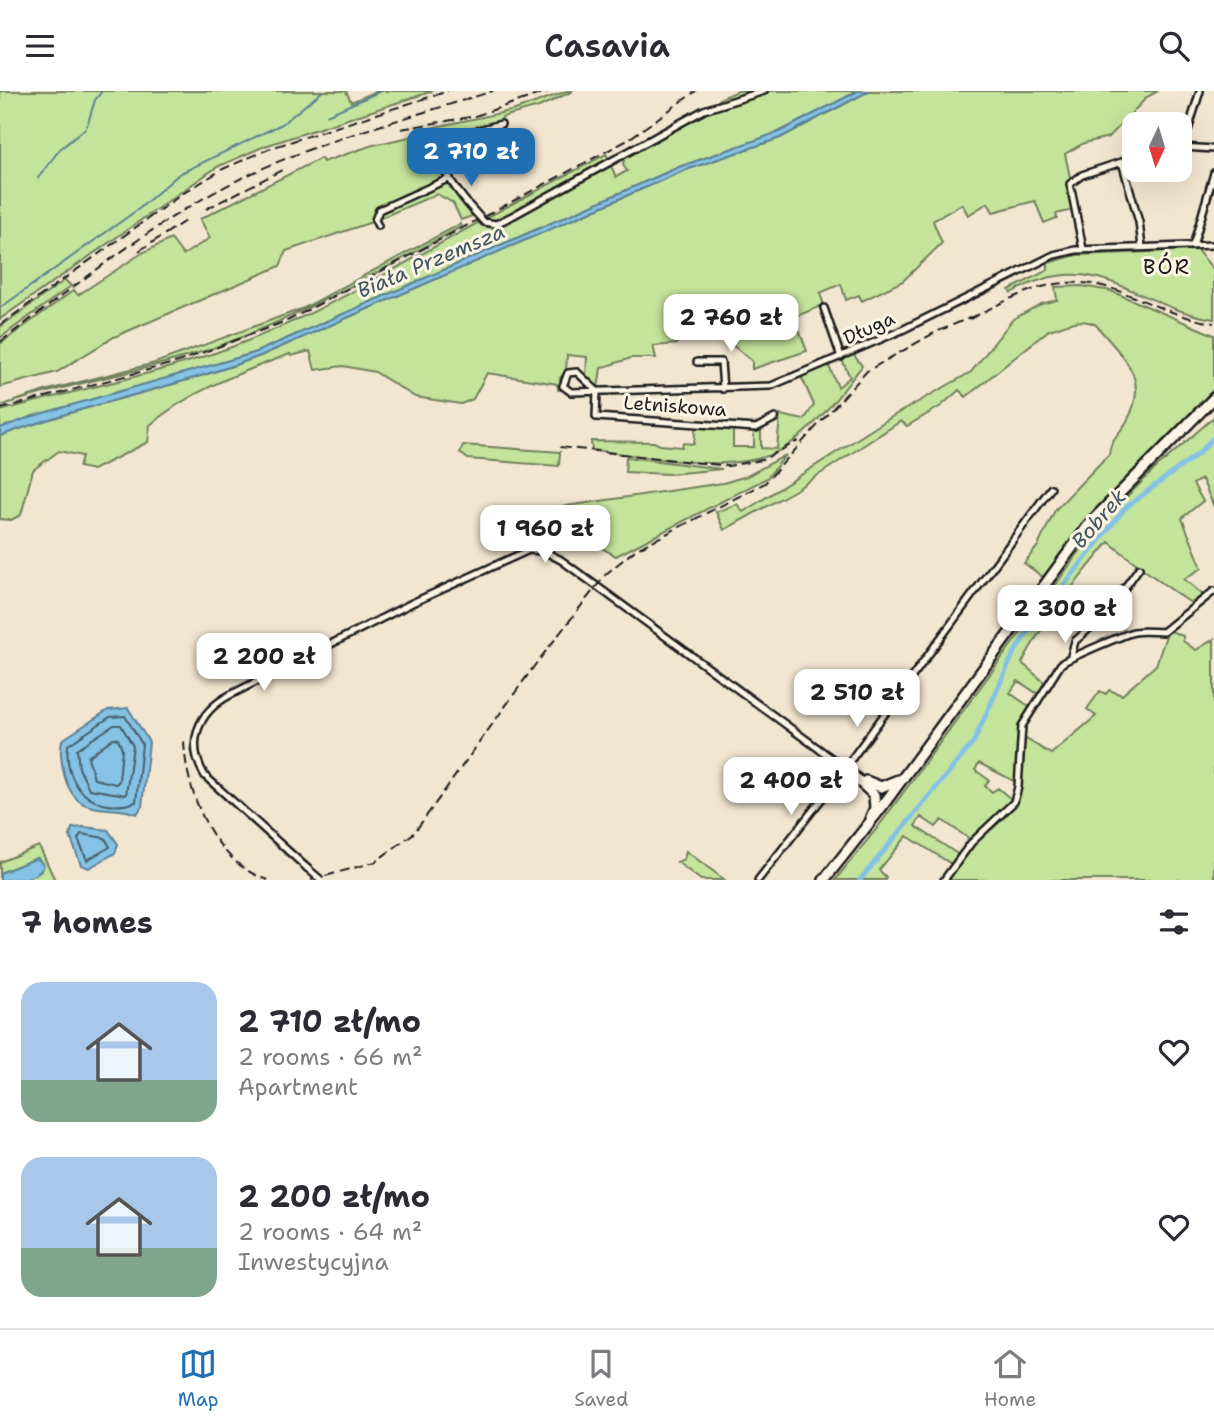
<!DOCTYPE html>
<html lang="en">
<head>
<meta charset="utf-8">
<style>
  body { margin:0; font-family:"Shantell Sans",sans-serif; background:#f7f7f7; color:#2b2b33; height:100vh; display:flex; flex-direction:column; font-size:26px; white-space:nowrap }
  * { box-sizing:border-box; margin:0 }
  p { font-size:23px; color:#7c7c81 }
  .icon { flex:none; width:38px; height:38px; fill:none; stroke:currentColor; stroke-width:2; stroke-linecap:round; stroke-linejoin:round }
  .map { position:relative; height:789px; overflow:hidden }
  .panel { display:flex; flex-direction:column; background:#fff; flex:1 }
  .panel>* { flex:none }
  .needle { width:46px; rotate:184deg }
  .fabs { position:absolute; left:1122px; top:21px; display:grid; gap:14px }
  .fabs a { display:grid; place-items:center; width:70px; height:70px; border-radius:14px; background:#fff; box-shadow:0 7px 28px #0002; font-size:35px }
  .price { position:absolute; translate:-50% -60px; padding:0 16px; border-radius:14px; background:#fff; color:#222; font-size:23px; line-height:46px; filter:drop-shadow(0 2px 4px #0008) }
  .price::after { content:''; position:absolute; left:50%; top:42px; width:21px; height:16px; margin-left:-10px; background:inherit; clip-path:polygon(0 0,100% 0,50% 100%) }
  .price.active { background:#1f6fb2; color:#fff }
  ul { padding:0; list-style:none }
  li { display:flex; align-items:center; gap:21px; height:175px; padding:0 21px }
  li span { display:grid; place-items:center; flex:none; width:196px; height:140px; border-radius:21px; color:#555 }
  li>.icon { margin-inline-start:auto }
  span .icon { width:84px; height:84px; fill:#fffc; stroke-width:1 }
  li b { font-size:30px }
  h2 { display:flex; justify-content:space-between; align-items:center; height:84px; padding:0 21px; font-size:30px }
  header { display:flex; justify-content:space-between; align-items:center; height:91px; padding:0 21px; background:#fff; font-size:32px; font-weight:600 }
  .menu { display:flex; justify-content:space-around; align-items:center; height:98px; border-top:2px solid #e1e1e2; background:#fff; font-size:19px; color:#7c7c81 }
  .menu a { display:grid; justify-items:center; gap:4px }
  .menu .active { color:#1f6fb2 }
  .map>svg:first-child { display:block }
  .green { fill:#c4e39b; stroke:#70805c; stroke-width:2 }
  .water { fill:#85c2e5; stroke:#5b8095; stroke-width:2 }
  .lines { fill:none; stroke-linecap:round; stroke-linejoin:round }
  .shore { stroke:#465e6c; stroke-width:2 }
  .stream { stroke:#5b8095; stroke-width:2 }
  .river { stroke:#85c2e5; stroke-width:5 }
  .minor-casing { stroke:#1c1c1c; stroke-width:10 }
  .highway-casing { stroke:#1c1c1c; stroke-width:14 }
  .minor { stroke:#fcf5e5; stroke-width:5 }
  .highway { stroke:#fcf5e5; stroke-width:9 }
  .rail { stroke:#1c1c1c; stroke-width:2; stroke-dasharray:10 5; stroke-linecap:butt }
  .minor-bridge-casing { stroke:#1c1c1c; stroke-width:10; stroke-linecap:butt }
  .minor-bridge { stroke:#fcf5e5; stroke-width:5 }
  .labels { text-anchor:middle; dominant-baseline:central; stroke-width:6; stroke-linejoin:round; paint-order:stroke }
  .street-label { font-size:19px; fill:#1c1c1c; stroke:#fcf5e5 }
  .water-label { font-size:21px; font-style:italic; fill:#415662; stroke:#fcf5e5 }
  .neighbourhood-label { font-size:21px; letter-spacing:2px; fill:#1c1c1c; stroke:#fcf5e5 }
</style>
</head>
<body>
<header><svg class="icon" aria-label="menu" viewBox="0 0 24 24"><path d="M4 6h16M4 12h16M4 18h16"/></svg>Casavia<svg class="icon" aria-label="search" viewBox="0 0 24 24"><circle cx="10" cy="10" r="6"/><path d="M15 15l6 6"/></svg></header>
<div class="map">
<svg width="1214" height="789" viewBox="0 0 1214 789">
  <rect width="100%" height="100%" fill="#f3e6d1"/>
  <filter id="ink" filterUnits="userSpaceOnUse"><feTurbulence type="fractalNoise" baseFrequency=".0143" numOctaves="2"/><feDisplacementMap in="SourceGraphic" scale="14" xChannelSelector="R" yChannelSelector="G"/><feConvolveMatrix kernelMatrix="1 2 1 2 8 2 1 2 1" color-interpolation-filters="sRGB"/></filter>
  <g filter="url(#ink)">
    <path class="green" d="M0,0H346L351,11L377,0H433L265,55L217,76L0,228Z
      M567,0H573L539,16L502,26L501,31L450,45L442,48L435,58L423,45L421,39L515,19Z
      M738,0H858L779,41L679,76L254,262L0,337V320C82,297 168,282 247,250C329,218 404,172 481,130L486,135L498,134L611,75L616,86L627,80L623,74L625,65L706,21L721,7Z
      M869,0H1158L1147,6L1109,46L1084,52L1065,63L1077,118L1056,123L1057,127L1044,132L1035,110L993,121L988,112L968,124L962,113L933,130L942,152L903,190L862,210L859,204L846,209L841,193L820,202L824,214L794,226L807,260L752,278V270L721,245H704V240L677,241V253L653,255L656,267H631L601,277L598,298L583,284H586L587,266L567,264L566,280L560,287L561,299H558L557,293L487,282L473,308L461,313L415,306L375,281L343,275L315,279L310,260L291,265L290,263C240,282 191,299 150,334L148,351L93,379L79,376L82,365L59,360L33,379L21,424L11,429L0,428V345C85,313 175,297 260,265L683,80L780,47Z
      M414,45C427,56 446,69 443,87L375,118L372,131L286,160L280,175L114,246L57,281L0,296V253L74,199L78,204L142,162L171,148L183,164L210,147L200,128L321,67L323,71L373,54Z
      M606,63L610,70L499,130L489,132L484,128Z
      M442,92L451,94L475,124L461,129L453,112L437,103L378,128L377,122Z
      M460,133L461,136C381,179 302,225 216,256C146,281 71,291 0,315L48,299L155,272L304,217Z
      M1197,159L1214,179V228C1133,216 1097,153 1011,202L1009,199L1048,179V172L1077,164Z
      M65,189L71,195L0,247V236Z
      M1082,195L1111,200L1214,244V298L1100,414L1043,486L1024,472L1038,455L1055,419L1109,363C1110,348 1120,343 1127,330C1151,287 1123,267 1096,234C1079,225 1065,235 1049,239L966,306L959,299L941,315L907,335L901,330L794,400L724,439L716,421L737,413L743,421L893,325L971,281L1013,228L1041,213L1057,209L1055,196Z
      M853,263L862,275C839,305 816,336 784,357C737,387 645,364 592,359L591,350L654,351L660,354L682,356L683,352L694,353L696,331L733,334V356H754V338L761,337V357L777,358L780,324L804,329L814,314L801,285L828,273L838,296L850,286L841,267Z
      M1214,326V416L1202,388L1193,393L1203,410L1182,427L1202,477L1184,488L1203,504L1191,512C1162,493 1136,473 1109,451C1077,490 1045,527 1022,572L1045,592L1038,603L1018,590L1010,602L1030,616L1018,643L1051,663L1096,625L1087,618L1100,600L1106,603L1109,599L1122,604L1156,574L1168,539L1183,545V550L1196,559L1214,548V789H947C956,777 964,763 975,753C994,734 1021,721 1016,691L979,672L975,679L989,689L985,695L992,701L998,697L1012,709L971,749L942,729L936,736L921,726L915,735L959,764L953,774L907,745L879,779L886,786L885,789H835L878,736L1102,430L1156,377Z
      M463,354L560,361L559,375L468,368L460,362Z
      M786,364L767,387L616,465C593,453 559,429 532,432L530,425L566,415L723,392L747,385Z
      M626,366L722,378L670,383L625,381Z
      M39,755L55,789H22L41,780L38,767L0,782V771Z
      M686,760L725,789H701L677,771L684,768Z"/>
    <path class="water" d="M858,0H869L780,47L683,80L260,265C175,297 85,313 0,345V337L33,325L254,262L679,76L779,41Z
      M128,617L149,651L142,715L137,723C107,711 79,730 65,687C62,675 59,661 62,649L108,619Z
      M84,736L108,739L118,753L115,762L89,777L81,774L70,745L72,737Z
      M37,767L44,774C39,789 15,789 0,789V782Z"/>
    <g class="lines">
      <path class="shore" d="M125,625L142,653L136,711C95,725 63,696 68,654L110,626Z
        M114,634H121L133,655L126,704L89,698L79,677L77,658Z
        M113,647L118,648L122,658L119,690L116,693L94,688L88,666Z
        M81,743L105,747L110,756L87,769L78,748Z"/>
      <path class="stream" d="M327,24L381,0
        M87,35L95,9L102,0
        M38,87L60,58L85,38
        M0,217L140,117L179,83L282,33L323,0"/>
      <path class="river" d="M860,789L973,652L1013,564L1030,537L1125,417L1199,362L1214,346"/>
      <g class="minor-casing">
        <path id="minor" d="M1182,56L1214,58
          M1183,56L1200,0
          M1122,71L1139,131L1142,156
          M475,121C463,108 435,73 439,55L448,47L501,33
          M484,131L496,133L514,124L704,19L764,0
          M378,135L375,129L379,119L450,87
          M1193,155L1214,82
          M1083,158L1070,93L1082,84L1134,67
          M824,217L841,266
          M697,271H721L723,298
          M597,300L577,281L568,282L563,295L571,301L771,295L900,240L1054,164L1076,159L1214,154
          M597,300L596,326L756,337L775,327
          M1071,565L1075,550L1106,523L1139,477
          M307,777L205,685C185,652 198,621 230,604L412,512L529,459L544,460L561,469L845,677
          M758,789L828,700L1051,397
          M944,789L971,752L1014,711L1018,696L1022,635L1061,573C1066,568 1125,543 1134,541C1143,539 1154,541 1163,541L1214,500"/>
      </g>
      <g class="highway-casing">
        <path id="highway" d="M845,677L874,704L875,717L871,726
          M866,690L881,696L898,689
          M824,789L878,721L1091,431L1214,307"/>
      </g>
      <use href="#minor" class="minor"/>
      <use href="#highway" class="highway"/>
      <path class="rail" d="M401,38L475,25L549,0
        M206,118L284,78
        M139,160L185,130
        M970,228C1029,197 1067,177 1132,205C1159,216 1185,228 1214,232
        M0,234L182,103L223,78L271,57L448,0
        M0,251C75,196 149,134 232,92C314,50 406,28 493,0
        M0,318L178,271L289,229L626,50L696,0
        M560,356L728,375L762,369L798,350
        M184,650C186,703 214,772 268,789
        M311,789L375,771L414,742L535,574L606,483L635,459L765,392L867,280L936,241L979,223"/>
      <g class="minor-bridge-casing">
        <path id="minor-bridge" d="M475,121L484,131
          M307,777L321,789"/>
      </g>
      <use href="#minor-bridge" class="minor-bridge"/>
    </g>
  </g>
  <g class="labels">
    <g class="street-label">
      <text transform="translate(869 237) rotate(-24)">Długa</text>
      <text transform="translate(675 315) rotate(4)">Letniskowa</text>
    </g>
    <g class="water-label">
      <text transform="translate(431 170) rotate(-23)">Biała Przemsza</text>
      <text transform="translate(1099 428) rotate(-49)">Bobrek</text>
    </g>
    <g class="neighbourhood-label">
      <text x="1167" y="176">BÓR</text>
    </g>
  </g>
</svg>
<div class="fabs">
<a><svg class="needle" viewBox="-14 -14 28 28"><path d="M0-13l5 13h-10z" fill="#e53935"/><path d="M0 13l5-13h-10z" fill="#7c7c81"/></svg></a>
</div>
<b class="price active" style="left:471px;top:97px">2 710 zł</b>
<b class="price" style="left:731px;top:263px">2 760 zł</b>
<b class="price" style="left:545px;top:474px">1 960 zł</b>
<b class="price" style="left:1065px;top:554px">2 300 zł</b>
<b class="price" style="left:264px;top:602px">2 200 zł</b>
<b class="price" style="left:857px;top:638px">2 510 zł</b>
<b class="price" style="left:791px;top:726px">2 400 zł</b>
</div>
<section class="panel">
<h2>7 homes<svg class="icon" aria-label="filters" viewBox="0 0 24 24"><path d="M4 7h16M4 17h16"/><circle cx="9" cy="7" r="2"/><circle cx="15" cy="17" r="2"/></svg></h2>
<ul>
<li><span style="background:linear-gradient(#a9c7e8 70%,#7fa58c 0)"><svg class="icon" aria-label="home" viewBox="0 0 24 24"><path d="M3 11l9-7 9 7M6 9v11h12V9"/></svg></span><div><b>2 710 zł/mo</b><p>2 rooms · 66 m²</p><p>Apartment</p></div><svg class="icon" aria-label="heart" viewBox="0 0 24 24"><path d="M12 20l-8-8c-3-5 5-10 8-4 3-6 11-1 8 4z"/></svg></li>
<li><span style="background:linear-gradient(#a9c7e8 65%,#7fa58c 0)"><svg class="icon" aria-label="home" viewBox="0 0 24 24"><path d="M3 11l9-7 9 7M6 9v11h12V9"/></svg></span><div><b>2 200 zł/mo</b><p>2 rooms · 64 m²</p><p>Inwestycyjna</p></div><svg class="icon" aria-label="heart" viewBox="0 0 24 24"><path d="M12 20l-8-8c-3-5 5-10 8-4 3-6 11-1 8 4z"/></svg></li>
</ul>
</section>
<nav class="menu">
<a class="active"><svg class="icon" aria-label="map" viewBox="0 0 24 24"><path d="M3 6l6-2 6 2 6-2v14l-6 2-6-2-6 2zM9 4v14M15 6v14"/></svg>Map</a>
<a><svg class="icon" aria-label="saved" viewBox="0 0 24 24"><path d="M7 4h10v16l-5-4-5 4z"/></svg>Saved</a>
<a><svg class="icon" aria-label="home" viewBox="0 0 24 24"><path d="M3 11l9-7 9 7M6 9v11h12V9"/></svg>Home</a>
</nav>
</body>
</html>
